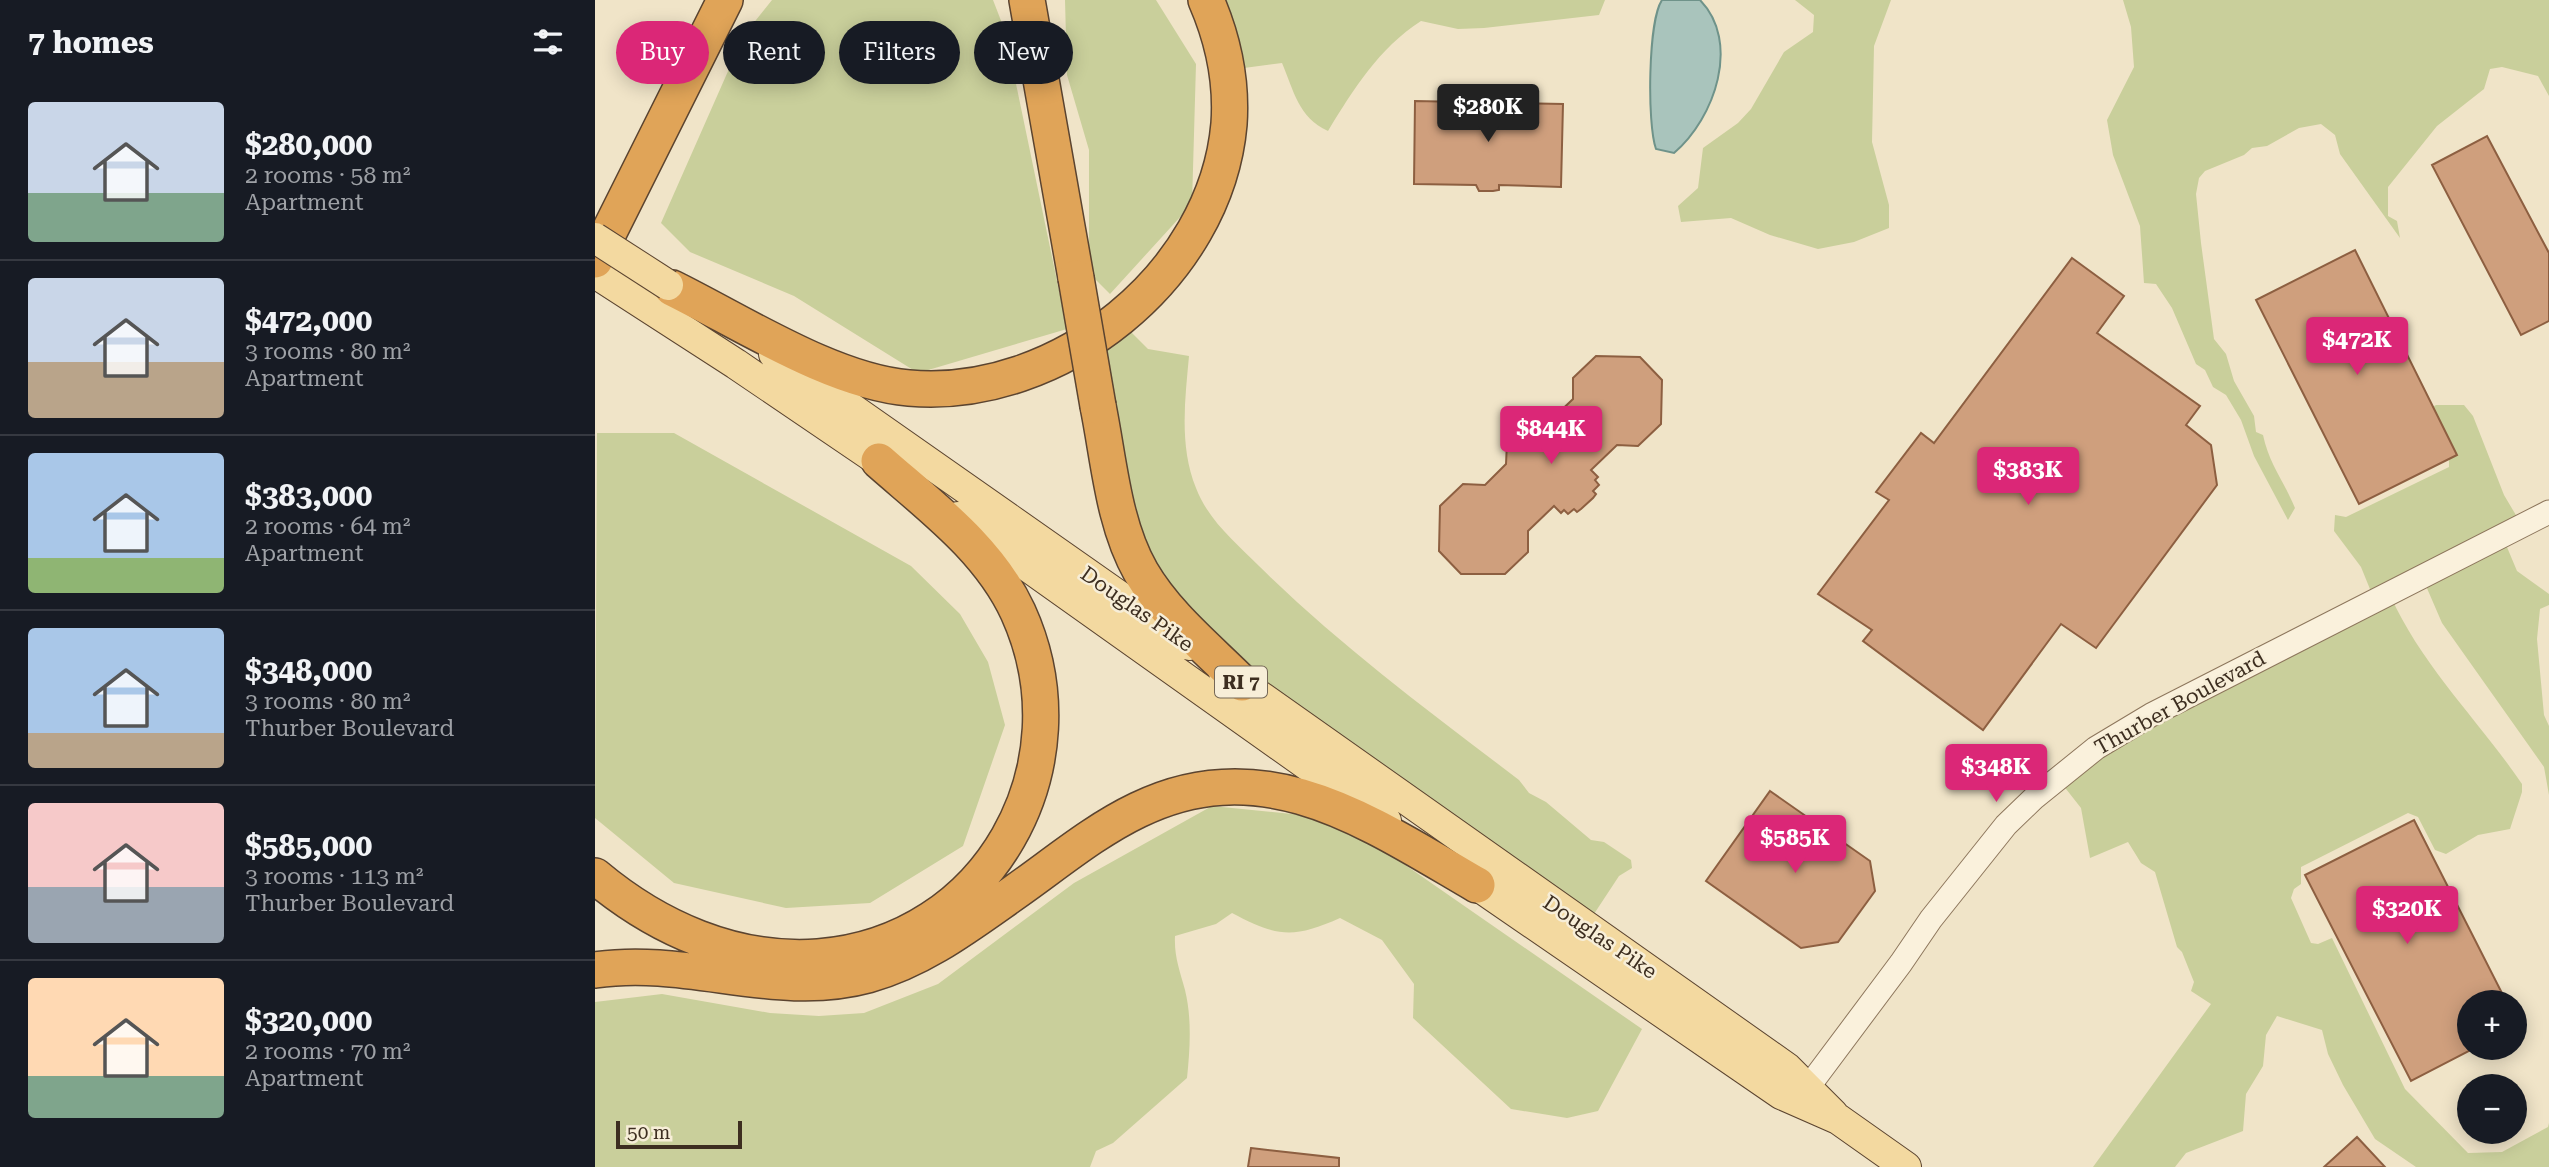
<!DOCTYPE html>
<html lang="en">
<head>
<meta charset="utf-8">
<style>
  body { margin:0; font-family:"Roboto Serif",serif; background:#20242c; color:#f1f3f6; height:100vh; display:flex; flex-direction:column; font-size:26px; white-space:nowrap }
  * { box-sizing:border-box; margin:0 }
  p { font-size:23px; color:#9ea1a6 }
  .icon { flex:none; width:38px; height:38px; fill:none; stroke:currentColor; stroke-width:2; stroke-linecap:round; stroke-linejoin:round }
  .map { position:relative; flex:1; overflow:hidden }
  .side { display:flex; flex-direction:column; background:#171b24; width:595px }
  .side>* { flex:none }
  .hud { position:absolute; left:21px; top:21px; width:665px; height:63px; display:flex; gap:14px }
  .buttons { position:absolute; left:1862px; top:990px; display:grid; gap:14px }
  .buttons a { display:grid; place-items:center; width:70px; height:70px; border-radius:50%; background:#171b24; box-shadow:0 4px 18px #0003; font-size:35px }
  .scale { position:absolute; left:21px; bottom:18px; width:126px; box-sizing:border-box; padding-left:7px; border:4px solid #3d2e20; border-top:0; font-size:19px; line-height:24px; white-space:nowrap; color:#3d2e20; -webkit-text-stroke:5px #f7eed8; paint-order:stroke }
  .price { position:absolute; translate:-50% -60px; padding:0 16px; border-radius:7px; background:#db2777; color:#fff; font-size:23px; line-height:46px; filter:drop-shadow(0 2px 4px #0008) }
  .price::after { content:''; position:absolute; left:50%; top:42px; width:21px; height:16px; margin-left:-10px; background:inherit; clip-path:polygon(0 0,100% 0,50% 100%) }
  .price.on { background:#222; color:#fff }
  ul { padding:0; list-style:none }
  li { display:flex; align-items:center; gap:21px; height:175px; padding:0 28px }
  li+li { border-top:2px solid #363941 }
  li span { display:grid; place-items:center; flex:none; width:196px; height:140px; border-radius:7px; color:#555 }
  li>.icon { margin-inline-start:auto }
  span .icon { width:84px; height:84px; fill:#fffc; stroke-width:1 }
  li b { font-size:30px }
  h2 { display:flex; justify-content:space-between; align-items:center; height:84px; padding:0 28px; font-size:30px }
  .tag { padding:0 24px; border-radius:32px; background:#171b24; box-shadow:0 4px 18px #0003; font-size:24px; line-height:63px }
  .tag.on { background:#db2777; color:#fff }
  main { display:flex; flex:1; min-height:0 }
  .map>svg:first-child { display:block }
  .green { fill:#c9cf9b }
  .water { fill:#a9c4bc; stroke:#6f938a; stroke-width:2 }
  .building { fill:#cf9f7d; stroke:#8d5f41; stroke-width:2 }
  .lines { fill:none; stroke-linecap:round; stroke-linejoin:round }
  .minor-casing { stroke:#8d765c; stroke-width:25 }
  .major-casing { stroke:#5b4430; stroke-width:32 }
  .highway-casing { stroke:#5b4430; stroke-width:38 }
  .minor { stroke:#faf1dc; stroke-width:23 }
  .major { stroke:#f3d9a0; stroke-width:30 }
  .highway { stroke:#e0a458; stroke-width:35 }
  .major-bridge-casing { stroke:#5b4430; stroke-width:32; stroke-linecap:butt }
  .highway-bridge-casing { stroke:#5b4430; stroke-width:38; stroke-linecap:butt }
  .major-bridge { stroke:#f3d9a0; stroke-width:30 }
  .highway-bridge { stroke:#e0a458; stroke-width:35 }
  .labels { text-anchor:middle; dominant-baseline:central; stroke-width:5; stroke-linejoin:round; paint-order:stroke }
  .shield { fill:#f7eed8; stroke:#756857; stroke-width:2 }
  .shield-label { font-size:19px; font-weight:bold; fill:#3d2e20 }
  .street-label { font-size:21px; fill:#3d2e20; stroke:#f7eed8 }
</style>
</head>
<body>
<main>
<section class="side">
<h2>7 homes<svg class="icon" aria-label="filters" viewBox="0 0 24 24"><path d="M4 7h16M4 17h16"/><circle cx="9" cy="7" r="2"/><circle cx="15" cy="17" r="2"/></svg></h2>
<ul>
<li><span style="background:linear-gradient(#c9d6e8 65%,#7fa58c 0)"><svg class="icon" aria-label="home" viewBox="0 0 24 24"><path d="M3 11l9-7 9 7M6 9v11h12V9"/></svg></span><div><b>$280,000</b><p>2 rooms · 58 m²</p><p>Apartment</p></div></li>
<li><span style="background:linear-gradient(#c9d6e8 60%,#b9a48a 0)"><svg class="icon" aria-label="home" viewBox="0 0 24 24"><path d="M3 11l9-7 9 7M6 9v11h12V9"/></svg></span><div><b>$472,000</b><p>3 rooms · 80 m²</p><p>Apartment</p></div></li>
<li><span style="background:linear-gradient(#a9c7e8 75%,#8fb573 0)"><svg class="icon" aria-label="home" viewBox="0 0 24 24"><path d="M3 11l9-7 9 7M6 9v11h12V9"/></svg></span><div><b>$383,000</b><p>2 rooms · 64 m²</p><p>Apartment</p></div></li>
<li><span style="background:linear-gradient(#a9c7e8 75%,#b9a48a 0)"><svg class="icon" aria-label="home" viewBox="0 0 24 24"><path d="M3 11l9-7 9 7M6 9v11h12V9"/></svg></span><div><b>$348,000</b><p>3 rooms · 80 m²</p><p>Thurber Boulevard</p></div></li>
<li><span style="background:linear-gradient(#f6c9c9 60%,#9aa5b1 0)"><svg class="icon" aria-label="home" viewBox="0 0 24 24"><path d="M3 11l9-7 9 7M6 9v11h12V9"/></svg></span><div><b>$585,000</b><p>3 rooms · 113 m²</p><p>Thurber Boulevard</p></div></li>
<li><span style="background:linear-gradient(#ffd9b3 70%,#7fa58c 0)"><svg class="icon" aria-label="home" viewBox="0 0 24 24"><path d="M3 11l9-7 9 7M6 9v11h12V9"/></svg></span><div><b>$320,000</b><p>2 rooms · 70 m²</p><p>Apartment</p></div></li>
</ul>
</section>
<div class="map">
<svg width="1954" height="1167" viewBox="0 0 1954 1167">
  <rect width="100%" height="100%" fill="#f0e4c8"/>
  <path class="green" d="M177,0H398L410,31L472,329L323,373L199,296L95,252L66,223L149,35Z
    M470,0H561L601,64L597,204L515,294L494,273V150L472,75Z
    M614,0H1010L1004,15L889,28L863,29L826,21C784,48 758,90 733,131C703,117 699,91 687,63L634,70Z
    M1200,0H1296L1279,46L1277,142L1294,205V228L1259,242L1223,249L1175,235L1136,218L1086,222L1083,206L1103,188L1108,148L1143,123L1156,109L1189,52L1218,32L1219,15Z
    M1528,0H1954V96L1943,76L1907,67L1895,69L1889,89L1842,126L1793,187V216L1802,221L1805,238L1745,154L1740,135L1726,124L1704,128L1672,146L1657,148L1649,155L1610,171L1604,178L1601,194L1606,243L1619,339L1631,354L1639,381L1659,416L1661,432L1668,435C1674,464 1689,481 1700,508L1693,520L1659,456L1646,420L1631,395L1618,387L1610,370L1601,364L1577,308L1561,284L1549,283L1545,226L1518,155L1512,120L1539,67L1536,27Z
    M522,318L553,349L594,356C590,400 584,446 601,488C613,520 641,543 664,566C744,645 835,712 924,780L934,793L951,802L996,840L1009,842L1036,860L1037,868L1024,876L997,917L612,642L554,581L497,335Z
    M1841,405H1869L1878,416L1909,495L1928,527L1909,540L1922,571L1954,594V605L1945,609L1942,639L1949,715L1954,726V795L1949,767L1847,623L1828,579L1796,597C1827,666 1885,722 1927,784V792L1915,829L1883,835L1851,854L1840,850L1823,817L1813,813L1706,867V884L1699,889L1696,898L1716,943L1723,944L1737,938L1810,1089L1873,1153L1907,1152L1953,1127L1954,1123V1167H1821L1780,1139L1748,1085L1733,1054L1727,1030L1682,1016L1671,1035L1668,1066L1651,1094L1648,1131L1591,1153L1580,1167H1498L1616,1004L1596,991L1599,982L1587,952L1582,947L1560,872L1546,863L1533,842L1495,858L1486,808L1464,780L1779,599L1766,567L1739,531L1740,515L1751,517L1854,467V455L1831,411Z
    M2,433H79L316,566L365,614L393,662L410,725L368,846L275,903L191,908L79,883L0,818Z
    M617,806L727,817L780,844L1047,1029L1003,1111L972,1118L916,1109L818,1018L819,984L787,940L745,918C698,939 682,937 637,913L621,924L580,936C579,957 585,971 590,990C597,1019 595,1048 592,1078L518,1143L501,1151L495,1167H0V1002L67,994L175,1013L224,1016L269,1013L343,984L479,883Z"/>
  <path class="water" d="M1067,0H1105C1146,42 1120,118 1079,153L1061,149C1052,124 1053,21 1067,0Z"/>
  <path class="building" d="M820,101L968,104L966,187L904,185V190L898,191H884L881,185L819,184Z
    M1892,136L1954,253V321L1926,335L1837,165Z
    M1760,250L1862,455L1764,504L1661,300Z
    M1477,258L1529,296L1502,333L1605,406L1591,425L1616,445L1622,485L1501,648L1466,624L1388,730L1268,641L1277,630L1223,594L1294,500L1281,492L1326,433L1339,443Z
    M1001,356L1045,357L1067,380L1066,424L1043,446L1022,445L996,470L1003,477L1000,480L1004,485L998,491L1001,494L998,498L986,509L982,512L979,509L973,514L969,510L966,513L959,506L933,531V552L910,574H866L844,551L845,506L868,484L890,485L911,464L912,442L934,420H956L978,399V378Z
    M1175,791L1275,861L1280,891L1243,942L1206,948L1111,881Z
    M1819,820L1912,1003H1874V1051L1816,1081L1710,875Z
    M1762,1137L1790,1167H1729Z
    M656,1148L744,1158V1167H653Z"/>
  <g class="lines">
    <g class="minor-casing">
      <path id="minor" d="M1214,1086L1306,963L1336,919L1411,825L1439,798L1501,748L1556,715L1954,512"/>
    </g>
    <g class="major-casing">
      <path id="major" d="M0,273L141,364L303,474
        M179,354L594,645
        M363,517L791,821
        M628,670L1192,1068L1238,1114
        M863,872L1186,1094L1243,1119L1311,1167"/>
    </g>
    <g class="highway-casing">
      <path id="highway" d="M432,0L481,278
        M0,260L130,0
        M77,288C146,322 238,382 314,388C464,401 621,275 634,124C637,81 628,39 611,0
        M503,406C514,460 518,523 546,572C571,615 612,648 647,683
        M0,876C62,928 140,963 223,957C394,944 493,766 423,612C394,549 335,506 284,461
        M0,970C94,956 182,1000 273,975C329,959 373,925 420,892C460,864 499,831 543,810C670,748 775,823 882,885"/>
    </g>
    <use href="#minor" class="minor"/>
    <use href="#major" class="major"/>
    <use href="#highway" class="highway"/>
    <g class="major-bridge-casing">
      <path id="major-bridge" d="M0,238L73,285"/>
    </g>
    <g class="highway-bridge-casing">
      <path id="highway-bridge" d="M481,278L503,406"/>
    </g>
    <use href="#major-bridge" class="major-bridge"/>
    <use href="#highway-bridge" class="highway-bridge"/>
  </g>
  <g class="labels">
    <rect class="shield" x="620" y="666.5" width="52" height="31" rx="5"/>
    <g class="shield-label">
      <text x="646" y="682">RI 7</text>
    </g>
    <g class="street-label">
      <text transform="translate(542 609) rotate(35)">Douglas Pike</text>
      <text transform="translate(1585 703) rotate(-29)">Thurber Boulevard</text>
      <text transform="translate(1005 937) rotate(34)">Douglas Pike</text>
    </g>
  </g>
</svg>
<div class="buttons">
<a>+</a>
<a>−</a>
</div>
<div class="scale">50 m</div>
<b class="price on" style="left:893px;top:144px">$280K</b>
<b class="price" style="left:1762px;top:377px">$472K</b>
<b class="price" style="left:956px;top:466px">$844K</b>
<b class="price" style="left:1433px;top:507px">$383K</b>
<b class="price" style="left:1401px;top:804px">$348K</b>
<b class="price" style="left:1200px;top:875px">$585K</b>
<b class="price" style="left:1812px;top:946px">$320K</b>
<div class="hud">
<a class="tag on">Buy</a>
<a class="tag">Rent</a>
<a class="tag">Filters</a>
<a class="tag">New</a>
</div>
</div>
</main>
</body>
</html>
